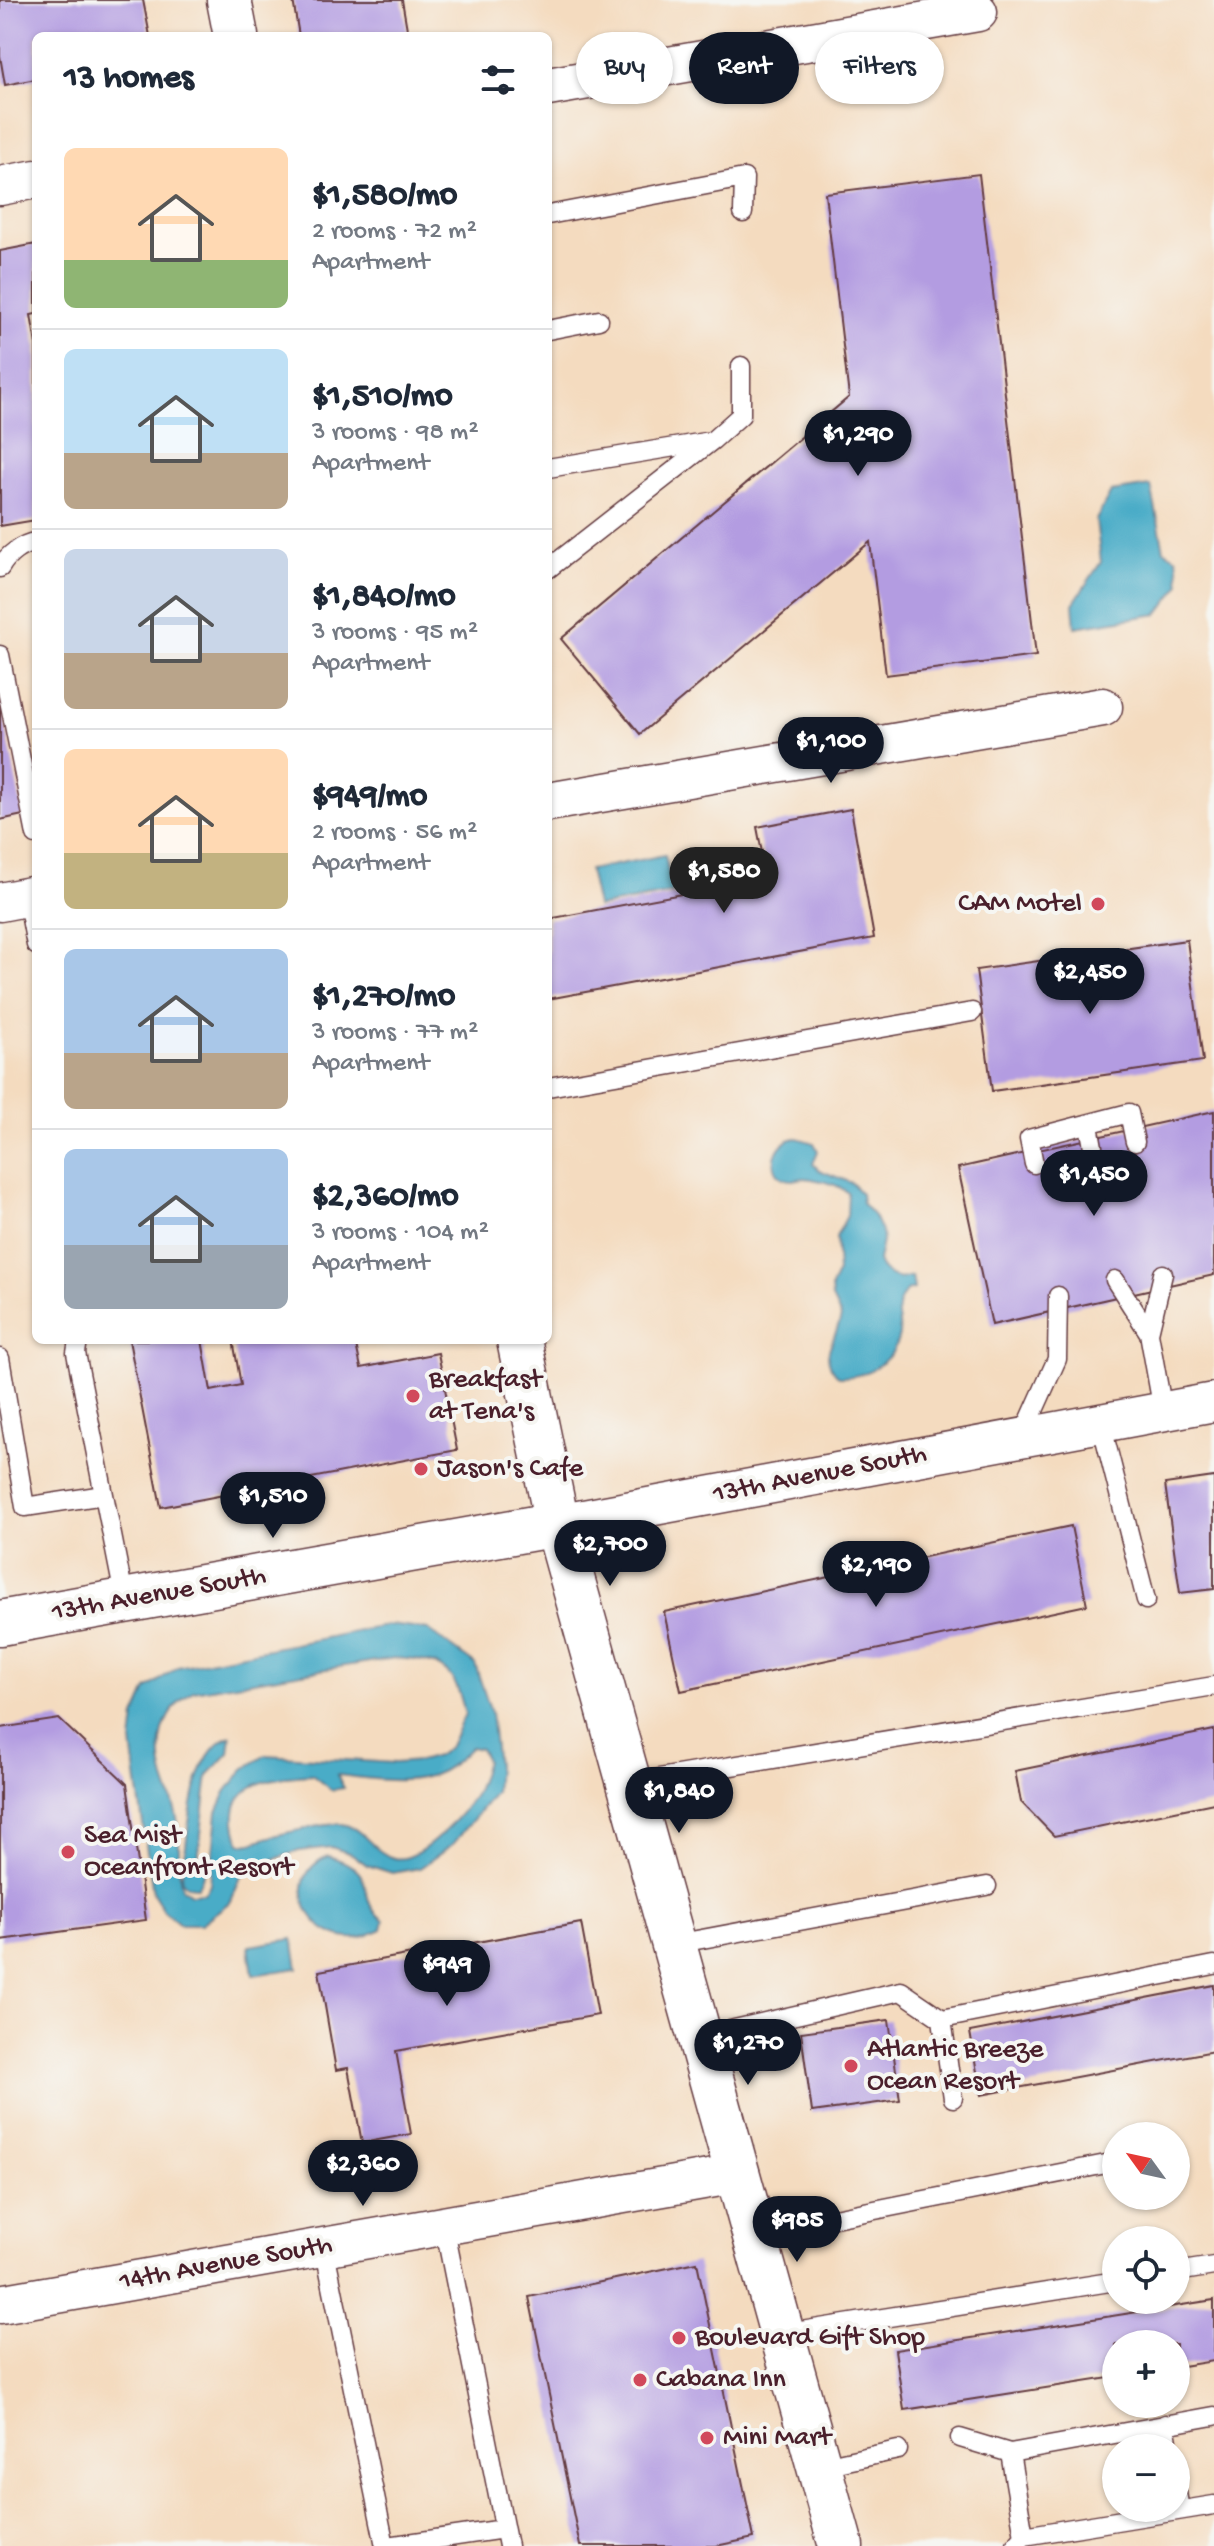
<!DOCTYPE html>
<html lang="en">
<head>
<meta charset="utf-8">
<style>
  body { margin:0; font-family:"Gochi Hand",sans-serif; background:#f2f2f3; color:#1f2937; height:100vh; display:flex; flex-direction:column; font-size:30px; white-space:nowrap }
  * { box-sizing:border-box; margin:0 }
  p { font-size:26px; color:#747a83 }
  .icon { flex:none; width:44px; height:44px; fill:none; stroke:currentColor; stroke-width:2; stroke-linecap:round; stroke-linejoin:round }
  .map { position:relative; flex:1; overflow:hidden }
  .panel { position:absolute; left:32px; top:32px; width:520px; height:1312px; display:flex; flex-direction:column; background:#fff; border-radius:12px; box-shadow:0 2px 6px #0004 }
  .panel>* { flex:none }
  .guide { position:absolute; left:576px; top:32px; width:518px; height:72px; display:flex; gap:16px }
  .needle { width:52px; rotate:303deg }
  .controls { position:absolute; left:1102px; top:2122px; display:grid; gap:16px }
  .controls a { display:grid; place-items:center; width:88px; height:88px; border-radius:50%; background:#fff; box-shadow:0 2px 6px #0004; font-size:40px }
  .price { position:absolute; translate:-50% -68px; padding:0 18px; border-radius:28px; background:#111827; color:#fff; font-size:26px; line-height:52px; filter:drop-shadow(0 2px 4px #0008) }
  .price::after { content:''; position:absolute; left:50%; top:48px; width:24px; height:18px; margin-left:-12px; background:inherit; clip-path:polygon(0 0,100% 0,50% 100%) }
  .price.selected { background:#222; color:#fff }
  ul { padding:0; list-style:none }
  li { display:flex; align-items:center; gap:24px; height:200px; padding:0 32px }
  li+li { border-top:2px solid #e0e1e3 }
  li span { display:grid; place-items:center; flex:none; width:224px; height:160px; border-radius:12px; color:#555 }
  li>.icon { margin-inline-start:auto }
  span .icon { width:96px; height:96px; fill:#fffc; stroke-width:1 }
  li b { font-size:34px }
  h2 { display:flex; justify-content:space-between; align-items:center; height:96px; padding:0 32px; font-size:34px }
  .pill { padding:0 28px; border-radius:36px; background:#fff; box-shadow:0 2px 6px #0004; font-size:28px; line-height:72px }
  .pill.selected { background:#111827; color:#fff }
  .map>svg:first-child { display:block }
  .water { fill:#48acc7; stroke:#496679; stroke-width:2; fill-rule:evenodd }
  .building { fill:#b39ce1 }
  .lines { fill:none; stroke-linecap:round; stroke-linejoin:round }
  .lane-casing { stroke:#643b41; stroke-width:21 }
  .street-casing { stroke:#643b41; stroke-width:41 }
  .secondary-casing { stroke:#643b41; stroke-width:47 }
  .lane { stroke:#fff; stroke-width:18 }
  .street { stroke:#fff; stroke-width:38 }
  .secondary { stroke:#fff; stroke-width:44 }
  .poi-dot { fill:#d1495b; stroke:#f6f6f2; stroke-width:3 }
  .labels { text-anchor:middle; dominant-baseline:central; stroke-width:8; stroke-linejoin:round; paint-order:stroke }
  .poi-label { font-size:28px; fill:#4a1f2b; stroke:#f6f6f2; text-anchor:start }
  .street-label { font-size:28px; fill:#4a1f2b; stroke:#f6f6f2 }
</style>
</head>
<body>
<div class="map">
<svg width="1214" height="2546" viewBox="0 0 1214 2546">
  <rect width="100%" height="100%" fill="#f6f6f2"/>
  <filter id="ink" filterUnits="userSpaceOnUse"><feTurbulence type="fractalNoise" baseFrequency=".0125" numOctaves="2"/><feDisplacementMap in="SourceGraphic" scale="16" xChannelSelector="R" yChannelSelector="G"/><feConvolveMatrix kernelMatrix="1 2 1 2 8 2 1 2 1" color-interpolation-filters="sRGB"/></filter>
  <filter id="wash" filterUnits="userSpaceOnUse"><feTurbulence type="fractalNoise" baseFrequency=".006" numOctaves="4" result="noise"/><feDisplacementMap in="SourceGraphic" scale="32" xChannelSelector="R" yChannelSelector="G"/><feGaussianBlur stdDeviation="1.8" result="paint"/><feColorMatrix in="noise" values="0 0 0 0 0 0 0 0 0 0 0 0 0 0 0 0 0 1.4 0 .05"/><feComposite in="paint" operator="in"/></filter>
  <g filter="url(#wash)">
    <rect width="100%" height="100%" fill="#f4dbbf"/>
    <path class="water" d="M1151,486L1164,550L1177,558L1180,585L1158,614L1075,627L1073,604L1101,562L1096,520L1111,492Z
      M665,855L673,893L597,907L589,870Z
      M797,1138L814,1143L818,1151L813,1164L819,1170L852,1183L861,1194L862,1203L874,1216L883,1236L878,1261L881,1268L890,1276L900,1279L912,1276L914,1289L906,1291C889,1314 904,1319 898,1339C891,1364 863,1378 839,1377C816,1355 836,1342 841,1317L832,1298L831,1287L838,1272L836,1237L847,1216L848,1193C837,1183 819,1180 805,1178C801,1178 796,1180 792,1180C776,1180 771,1165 777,1152C781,1143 788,1139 797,1138Z
      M390,1625L428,1630L475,1664L491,1713L497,1766L495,1792L454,1843L420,1868L392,1873L367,1865L352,1854L331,1847L299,1851L256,1865L241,1877L231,1901L201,1924H180L164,1911L153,1893L136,1776L132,1742L135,1716L147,1689L178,1667ZM394,1658C442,1661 454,1666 465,1714L450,1746L437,1756L419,1761L395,1763L266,1755L244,1769L226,1792L217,1812L210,1884L205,1893L191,1894L182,1888C176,1866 181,1847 178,1826C177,1807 167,1791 163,1772C156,1739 164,1710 193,1691ZM471,1747L480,1749L486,1760C483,1772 480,1784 474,1795C462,1815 420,1864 394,1858C372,1853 362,1823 337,1824C316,1825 291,1832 270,1837C260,1839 250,1846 240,1843C218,1783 269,1777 312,1775L331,1790L344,1788L337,1775C370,1778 411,1787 442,1771C453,1765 462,1756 471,1747Z
      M231,1736L229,1753L208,1775L198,1859L209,1862L198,1887C190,1887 185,1886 181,1879C190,1839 187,1753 231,1736Z
      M328,1856C385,1872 352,1899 384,1920L382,1929C375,1932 366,1937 358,1938C310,1942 278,1879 328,1856Z
      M293,1939L298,1968L253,1975L249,1946Z"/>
    <g id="blocks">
      <path class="building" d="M0,0H143L150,36H36V79L5,85L0,56Z
        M293,0H402L408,35L299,36Z
        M979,174L1036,656L886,675L870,542L640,734L561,639L849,397L825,193Z
        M36,244V314L31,315L36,344V520L0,526V251Z
        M1,703L23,815L0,820V704Z
        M851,809L874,938L548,999V919L767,878L757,827Z
        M1187,940L1203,1061L992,1091L976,970Z
        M1214,1111V1275L992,1325L958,1168Z
        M129,1340H202L211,1391L241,1385L233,1340H355L361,1368L438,1353L457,1450L161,1507Z
        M1214,1477V1589L1180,1593L1165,1484Z
        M1071,1526L1087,1605L681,1691L664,1612Z
        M59,1719L127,1784L146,1920L0,1940V1728Z
        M1214,1730V1803L1054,1836L1021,1802L1015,1771Z
        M581,1923L598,2015L396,2051L411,2134L362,2143L348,2068L336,2070L319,1971Z
        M1214,1985V2051L981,2095L970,2032Z
        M889,2020L900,2100L812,2112L801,2032Z
        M697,2262L754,2538L716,2546H580L529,2297Z
        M1214,2300V2361L1176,2367V2344H1116V2377L904,2410L895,2350Z"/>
    </g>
  </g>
  <g filter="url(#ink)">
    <use href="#blocks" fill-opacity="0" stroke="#643b41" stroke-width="2"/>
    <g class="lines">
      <g class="lane-casing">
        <path id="lane" d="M548,215L744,178L743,213
          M548,330L599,320
          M548,468L711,441
          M0,568C7,555 22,544 36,542
          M548,569L713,440L741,415V366
          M0,655L36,835
          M27,897L36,945
          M548,1087L972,1012
          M1089,1125L1093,1147
          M1034,1164L1029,1139L1129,1113L1135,1142
          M1163,1274L1149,1333L1163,1411
          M1115,1280L1149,1333
          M78,1340L76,1353L125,1601
          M0,1358L25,1507L104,1495
          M1101,1423L1146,1600
          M1022,1437L1057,1359L1058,1296
          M629,1783L1214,1686
          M675,1944L987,1886
          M942,2019L953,2098
          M699,2037L901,1991L942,2019L1214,1965
          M444,2225L508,2546
          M754,2234L1116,2162
          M324,2246L385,2546
          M1176,2272L1214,2266
          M782,2334L1116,2281
          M1165,2424L1169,2448
          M960,2438L1010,2453L1214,2416
          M1010,2453L1024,2536
          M819,2467L898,2450
          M1176,2487L1180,2510
          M388,2546L504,2529
          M1015,2546L1024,2536L1214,2505"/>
      </g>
      <g class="street-casing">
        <path id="street" d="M548,87L978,12
          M0,186L36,179
          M548,802L1103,707
          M0,902L36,895
          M557,1524L1214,1402
          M0,2304L737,2174"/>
      </g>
      <g class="secondary-casing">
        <path id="secondary" d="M229,0L236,36
          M519,1340L557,1524L841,2546
          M0,1623L557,1524"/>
      </g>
      <use href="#lane" class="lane"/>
      <use href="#street" class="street"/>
      <use href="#secondary" class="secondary"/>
    </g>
  </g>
  <g class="poi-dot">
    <circle cx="1098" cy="904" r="8"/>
    <circle cx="413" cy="1396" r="8"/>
    <circle cx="421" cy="1469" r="8"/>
    <circle cx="68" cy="1852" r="8"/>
    <circle cx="851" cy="2066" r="8"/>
    <circle cx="679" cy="2338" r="8"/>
    <circle cx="640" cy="2380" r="8"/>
    <circle cx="707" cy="2438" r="8"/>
  </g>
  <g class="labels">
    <g class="poi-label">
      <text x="1082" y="904" text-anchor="end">CAM Motel</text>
      <text x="429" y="1380">Breakfast<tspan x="429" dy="32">at Tena's</tspan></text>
      <text x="437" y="1469">Jason's Cafe</text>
      <text x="84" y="1836">Sea Mist<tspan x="84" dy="32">Oceanfront Resort</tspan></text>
      <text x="867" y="2050">Atlantic Breeze<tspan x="867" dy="32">Ocean Resort</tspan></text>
      <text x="695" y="2338">Boulevard Gift Shop</text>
      <text x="656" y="2380">Cabana Inn</text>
      <text x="723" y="2438">Mini Mart</text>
    </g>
    <g class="street-label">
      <text transform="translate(820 1475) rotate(-11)">13th Avenue South</text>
      <text transform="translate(159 1595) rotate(-10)">13th Avenue South</text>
      <text transform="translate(226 2264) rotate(-10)">14th Avenue South</text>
    </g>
  </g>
</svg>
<div class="controls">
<a><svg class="needle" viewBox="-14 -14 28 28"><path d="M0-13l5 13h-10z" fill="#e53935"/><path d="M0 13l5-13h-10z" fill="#747a83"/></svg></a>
<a><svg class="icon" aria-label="locate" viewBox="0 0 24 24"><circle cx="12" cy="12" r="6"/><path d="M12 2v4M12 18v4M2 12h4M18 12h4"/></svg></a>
<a>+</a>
<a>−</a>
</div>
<b class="price" style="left:858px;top:478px">$1,290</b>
<b class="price" style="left:831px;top:785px">$1,100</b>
<b class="price selected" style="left:724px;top:915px">$1,580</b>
<b class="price" style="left:1090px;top:1016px">$2,450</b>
<b class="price" style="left:1094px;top:1218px">$1,450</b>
<b class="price" style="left:273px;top:1540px">$1,510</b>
<b class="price" style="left:610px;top:1588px">$2,700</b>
<b class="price" style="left:876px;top:1609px">$2,190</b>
<b class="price" style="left:679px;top:1835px">$1,840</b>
<b class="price" style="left:447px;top:2008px">$949</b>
<b class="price" style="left:748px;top:2087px">$1,270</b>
<b class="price" style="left:363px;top:2208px">$2,360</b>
<b class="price" style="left:797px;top:2264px">$985</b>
<div class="guide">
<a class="pill">Buy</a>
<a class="pill selected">Rent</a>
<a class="pill">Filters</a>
</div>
<section class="panel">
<h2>13 homes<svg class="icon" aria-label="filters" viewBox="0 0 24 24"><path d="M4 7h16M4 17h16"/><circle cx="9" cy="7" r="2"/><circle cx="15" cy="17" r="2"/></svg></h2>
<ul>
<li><span style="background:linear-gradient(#ffd9b3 70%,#8fb573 0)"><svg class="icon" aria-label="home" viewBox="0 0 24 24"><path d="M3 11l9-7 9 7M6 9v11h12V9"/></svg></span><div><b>$1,580/mo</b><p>2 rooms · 72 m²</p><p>Apartment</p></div></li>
<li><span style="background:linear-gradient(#bfe0f5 65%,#b9a48a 0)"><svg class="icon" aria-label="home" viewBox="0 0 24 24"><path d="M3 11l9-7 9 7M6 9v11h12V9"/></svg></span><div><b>$1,510/mo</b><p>3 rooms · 98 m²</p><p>Apartment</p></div></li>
<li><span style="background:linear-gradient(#c9d6e8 65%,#b9a48a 0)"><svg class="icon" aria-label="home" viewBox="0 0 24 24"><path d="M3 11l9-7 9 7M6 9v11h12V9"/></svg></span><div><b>$1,840/mo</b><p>3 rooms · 95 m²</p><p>Apartment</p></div></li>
<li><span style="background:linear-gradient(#ffd9b3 65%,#c2b280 0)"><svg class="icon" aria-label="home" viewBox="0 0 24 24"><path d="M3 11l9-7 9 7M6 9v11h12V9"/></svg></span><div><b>$949/mo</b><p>2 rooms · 56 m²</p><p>Apartment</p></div></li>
<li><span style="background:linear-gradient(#a9c7e8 65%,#b9a48a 0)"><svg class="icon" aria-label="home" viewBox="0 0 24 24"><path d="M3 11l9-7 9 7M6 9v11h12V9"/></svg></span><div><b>$1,270/mo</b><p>3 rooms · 77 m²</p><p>Apartment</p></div></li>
<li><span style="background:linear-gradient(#a9c7e8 60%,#9aa5b1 0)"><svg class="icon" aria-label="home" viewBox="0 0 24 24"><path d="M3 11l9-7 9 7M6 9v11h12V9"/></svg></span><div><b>$2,360/mo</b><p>3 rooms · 104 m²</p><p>Apartment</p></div></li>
</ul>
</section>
</div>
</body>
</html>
